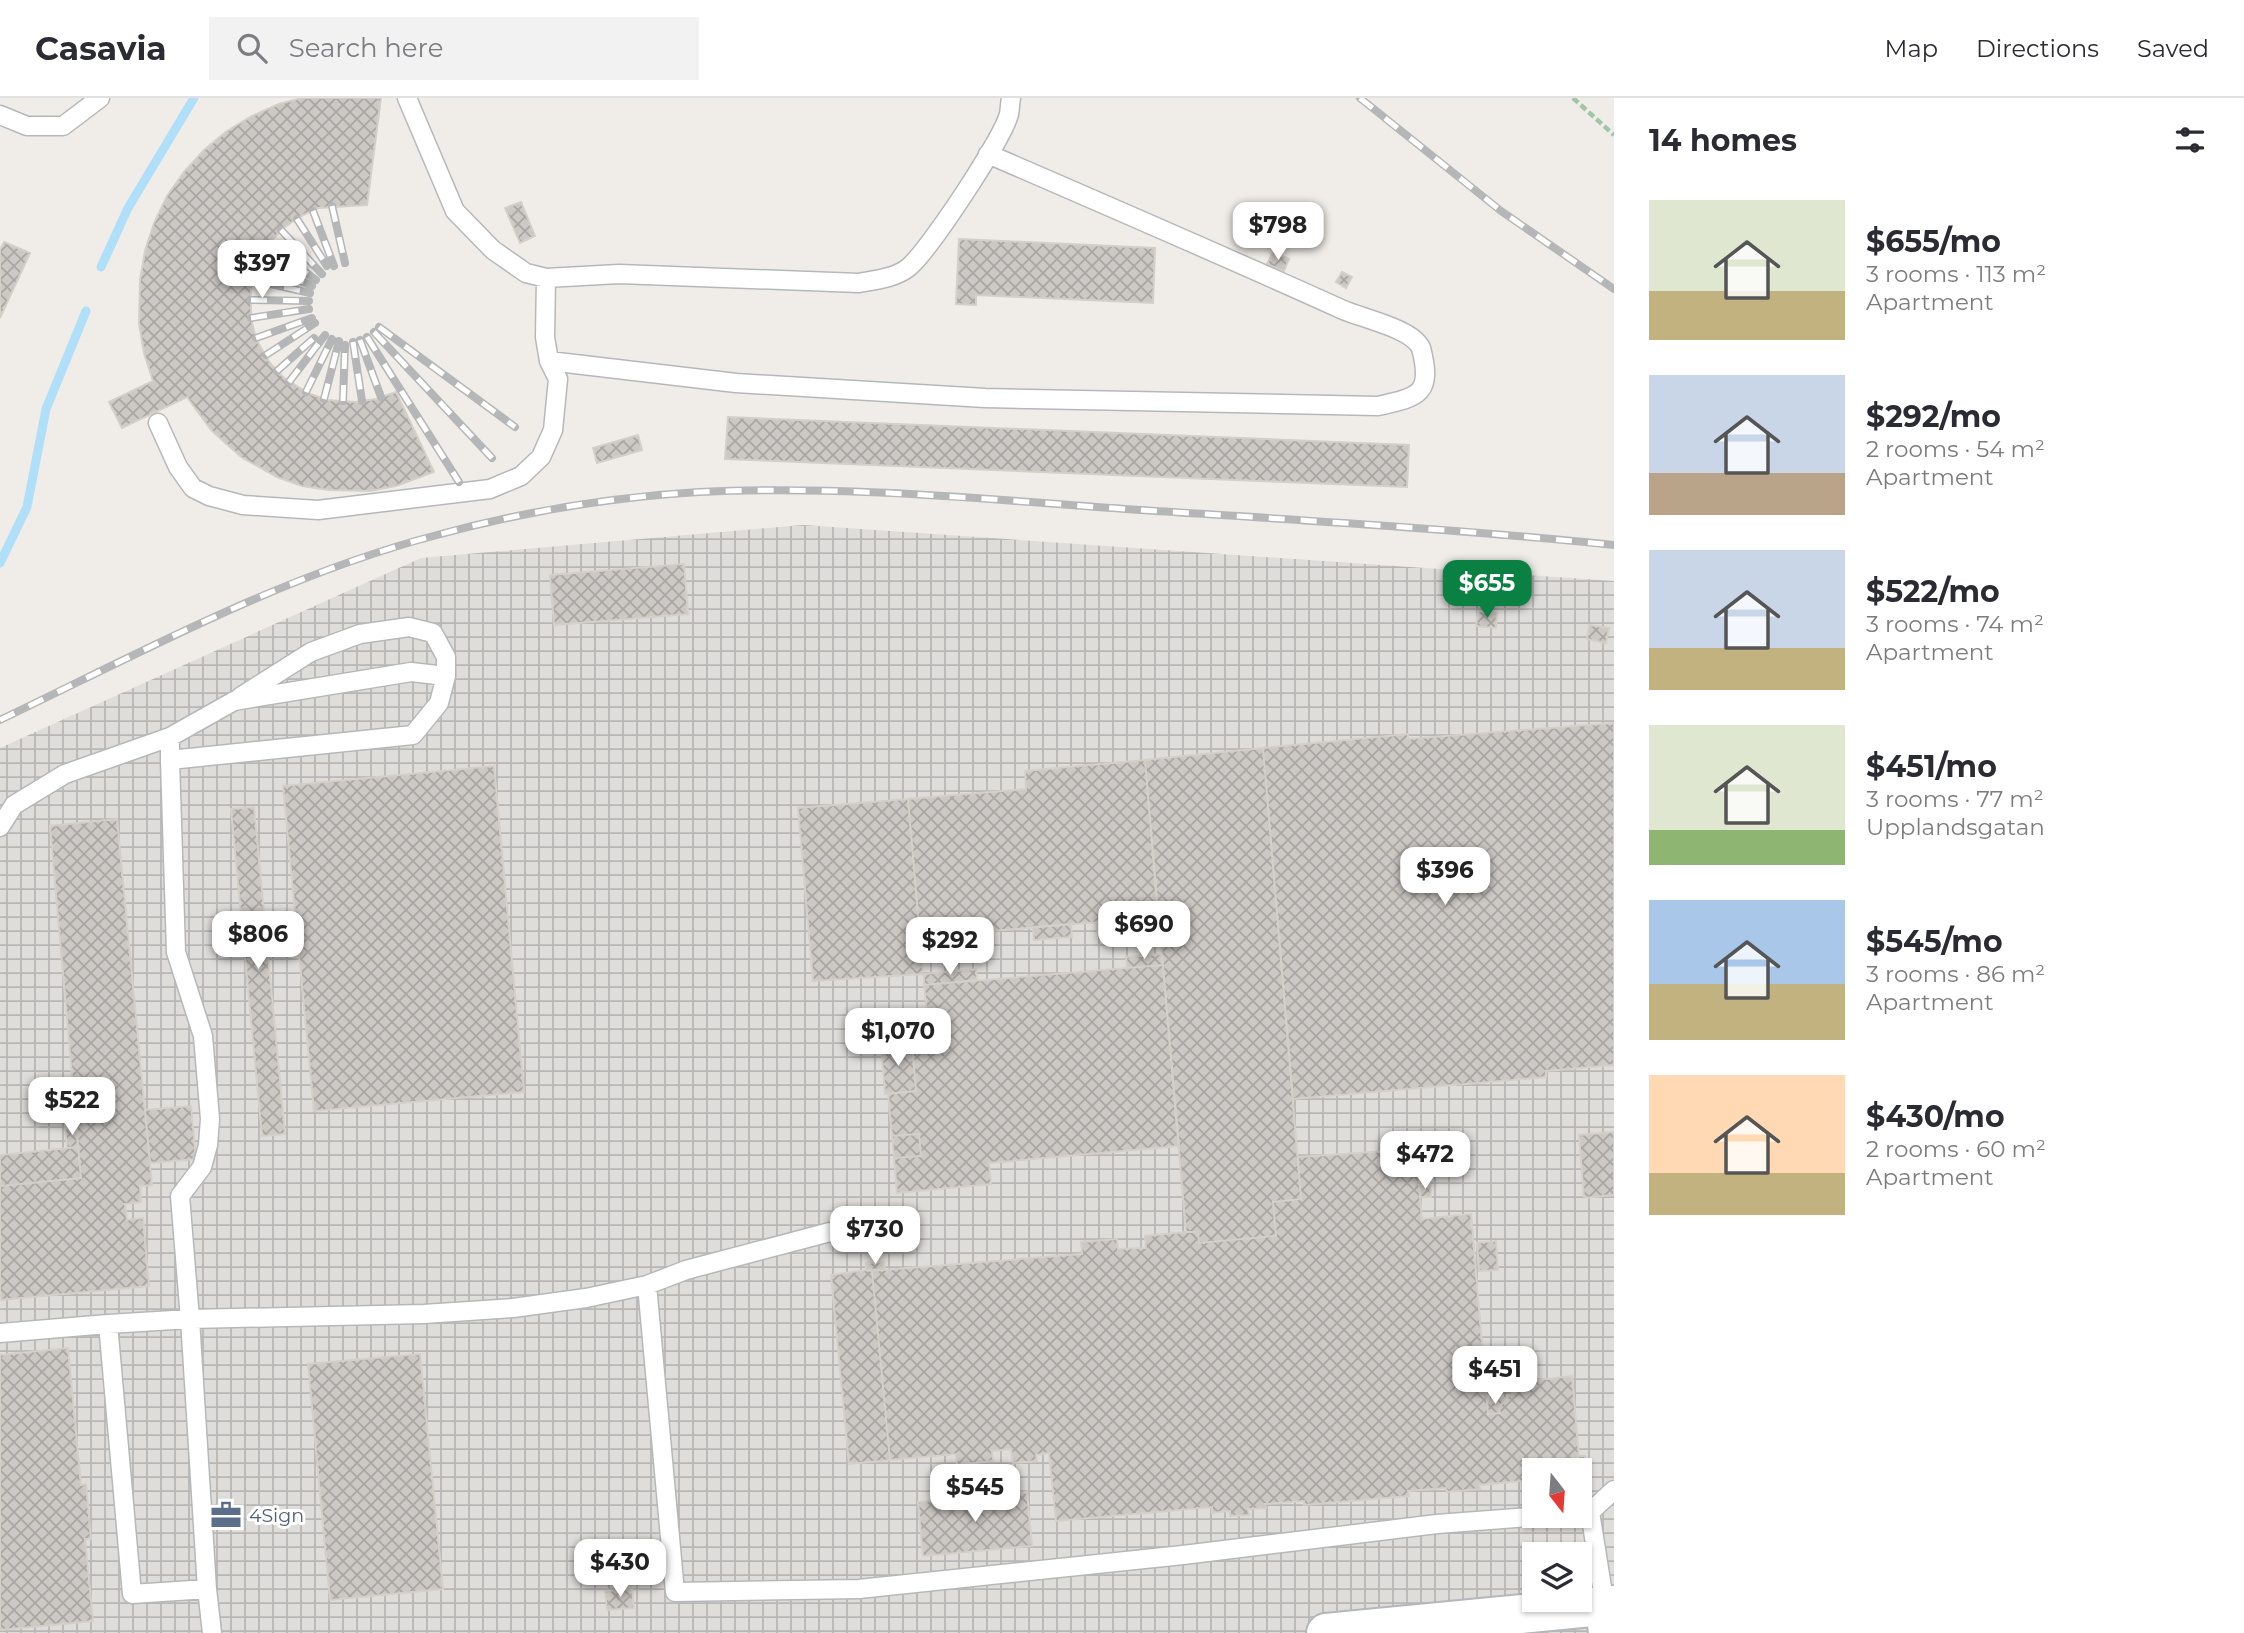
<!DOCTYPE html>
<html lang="en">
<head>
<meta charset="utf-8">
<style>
  body { margin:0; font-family:Montserrat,sans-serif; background:#f2f2f3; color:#2b2b33; height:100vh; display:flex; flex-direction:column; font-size:26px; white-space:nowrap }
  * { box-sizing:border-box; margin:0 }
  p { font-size:23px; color:#7c7c81 }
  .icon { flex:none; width:38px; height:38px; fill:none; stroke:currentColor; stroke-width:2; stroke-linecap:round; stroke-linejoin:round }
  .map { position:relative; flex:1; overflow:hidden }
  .details { display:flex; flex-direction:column; background:#fff; width:630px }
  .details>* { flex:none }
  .needle { width:46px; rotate:163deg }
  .fabs { position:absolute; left:1522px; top:1360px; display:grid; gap:14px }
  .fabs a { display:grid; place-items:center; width:70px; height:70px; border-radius:0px; background:#fff; box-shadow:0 2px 5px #0004; font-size:35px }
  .price { position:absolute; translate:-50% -60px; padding:0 16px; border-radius:14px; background:#fff; color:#222; font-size:23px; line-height:46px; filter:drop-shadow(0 2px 4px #0008) }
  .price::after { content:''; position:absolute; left:50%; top:42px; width:21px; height:16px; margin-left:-10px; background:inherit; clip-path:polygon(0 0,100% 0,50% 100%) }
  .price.selected { background:#0b8043; color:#fff }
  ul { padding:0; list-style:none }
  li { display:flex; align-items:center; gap:21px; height:175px; padding:0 35px }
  li span { display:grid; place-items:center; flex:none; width:196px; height:140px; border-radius:0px; color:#555 }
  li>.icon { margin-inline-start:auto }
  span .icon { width:84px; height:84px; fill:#fffc; stroke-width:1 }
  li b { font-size:30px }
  h2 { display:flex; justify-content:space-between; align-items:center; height:84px; padding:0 35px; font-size:30px }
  header { display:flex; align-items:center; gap:42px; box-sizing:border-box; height:98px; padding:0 35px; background:#fff; border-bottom:2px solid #e1e1e2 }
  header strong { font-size:33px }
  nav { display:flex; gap:38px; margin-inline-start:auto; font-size:24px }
  .search { width:490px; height:63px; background:#f2f2f3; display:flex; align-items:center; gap:18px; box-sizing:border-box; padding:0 24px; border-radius:0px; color:#7c7c81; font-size:26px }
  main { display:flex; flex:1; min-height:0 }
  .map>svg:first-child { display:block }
  .industrial { fill:url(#industrial-grid); fill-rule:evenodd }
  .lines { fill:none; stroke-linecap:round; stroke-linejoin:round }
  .stream { stroke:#afdff9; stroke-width:9 }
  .building { fill:url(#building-cross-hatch); stroke:#d4cfc7; stroke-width:2 }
  .service-casing { stroke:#b5b8bb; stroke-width:21 }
  .tertiary-casing { stroke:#b5b8bb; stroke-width:42 }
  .secondary-casing { stroke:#b4b7bb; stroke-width:42 }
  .path { stroke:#a0c6a8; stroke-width:4.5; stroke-dasharray:7 3.5; stroke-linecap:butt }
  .service { stroke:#fff; stroke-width:18 }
  .tertiary { stroke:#fff; stroke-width:38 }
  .secondary { stroke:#fff; stroke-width:38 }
  .rail-casing { stroke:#b5b6b7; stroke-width:8 }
  .rail { stroke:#fff; stroke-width:5; stroke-dasharray:16; stroke-linecap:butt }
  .labels { text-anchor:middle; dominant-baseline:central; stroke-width:6; stroke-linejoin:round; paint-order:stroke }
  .service-label { font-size:19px; fill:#4e5e75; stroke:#fff; text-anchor:start }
</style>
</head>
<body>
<header>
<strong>Casavia</strong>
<div class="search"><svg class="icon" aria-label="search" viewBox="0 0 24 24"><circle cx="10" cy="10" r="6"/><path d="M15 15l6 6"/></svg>Search here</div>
<nav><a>Map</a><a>Directions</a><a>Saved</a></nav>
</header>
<main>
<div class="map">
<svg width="1614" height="1535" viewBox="0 0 1614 1535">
  <defs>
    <pattern id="industrial-grid" width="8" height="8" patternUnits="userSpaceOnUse" patternTransform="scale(1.75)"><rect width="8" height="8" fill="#dfddda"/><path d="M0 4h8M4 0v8" fill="none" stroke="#b8b7b5"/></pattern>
    <pattern id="building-cross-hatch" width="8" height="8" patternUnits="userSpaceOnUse" patternTransform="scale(1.75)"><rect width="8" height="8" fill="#ccc8c4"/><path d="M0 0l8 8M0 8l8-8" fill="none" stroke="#a9a6a3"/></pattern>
  </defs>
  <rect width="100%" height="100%" fill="#f0ede8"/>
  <path class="industrial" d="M803,427L1614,483V1535H0V650L421,460ZM1535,1372H1580V1418H1535ZM1535,1456H1580V1502H1535Z"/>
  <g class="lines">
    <path class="stream" d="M101,169L128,110L194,0
      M0,465L27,409L46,311L86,213"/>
  </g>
  <path class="building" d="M302,0H381L367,107L318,110L299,119L281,132L268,147L255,172L251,192V220L256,241L270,265L284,280L308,295L327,302L355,304L376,301L396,294L434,374L396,388L370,393L329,392L302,388L277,379L241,359L211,332L187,299L122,330L109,304L153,283L144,255L139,226L140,182L145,153L154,125L167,98L184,74L204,52L227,33L252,18L279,6Z
    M521,104L535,138L520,145L505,110Z
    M959,141L1155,150L1153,205L976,197V207L956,206Z
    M4,144L30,155L0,220V152Z
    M1273,154L1289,161L1284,173L1267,166Z
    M1342,174L1352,179L1346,190L1336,184Z
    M728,319L1409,347L1407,389L725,361Z
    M638,337L642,352L597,365L593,350Z
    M684,466L688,516L554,527L550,477Z
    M1478,513L1497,515L1496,530L1476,528Z
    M1589,527L1609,530L1606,545L1587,541Z
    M1614,625V967L1546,973V979L1293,1001L1263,650L1408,636V641Z
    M1263,650L1301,1101L1273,1104L1276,1138L1199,1145L1198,1134H1186L1145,662Z
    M1145,662L1158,819L920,839L908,701L1026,691L1025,673Z
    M494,668L524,994L314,1013L283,688Z
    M908,701L923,876L813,883L798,710Z
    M254,709L285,1036L262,1038L231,711Z
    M117,721L152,1087L140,1088L141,1104L125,1106L127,1122L143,1120L149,1188L0,1202V1088L81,1080L50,728Z
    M1140,821L1141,834L1098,838L1096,824Z
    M1071,826L1072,839L1034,842L1033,829Z
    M1162,856L1163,867L1127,870L1126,859Z
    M1163,867L1179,1048L989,1065L991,1086L897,1095L894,1060L921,1058L919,1036L892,1038L888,996L916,993L912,945L930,943L924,887Z
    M976,871L977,882L924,887V876Z
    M912,945L916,993L885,996L881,948Z
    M191,1008L196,1061L150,1065L145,1012Z
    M76,1027L78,1049L67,1050L65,1029Z
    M1614,1034V1097L1584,1100L1579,1037Z
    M919,1036L921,1058L894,1060L892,1038Z
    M78,1049L81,1080L0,1088V1057Z
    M1416,1051L1422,1121L1471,1116L1488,1316L1500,1315L1499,1309L1507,1300L1527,1283L1572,1278L1579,1358H1585L1586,1369H1580V1372H1535V1382L1479,1387L1480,1391L1447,1394L1446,1390L1408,1393L1409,1398L1304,1407V1403L1265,1406L1266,1410L1248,1411L1249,1417L1230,1418V1413L1212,1415V1409L1056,1423L1049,1355L1036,1357L1037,1363L1013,1365L1011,1351L992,1353L993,1363L957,1367L956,1356L890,1362L872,1173L1082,1156L1081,1144L1117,1141L1118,1151L1146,1150L1145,1138L1186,1134H1198L1199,1145L1276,1138L1273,1104L1301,1101L1298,1059Z
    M1430,1086L1431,1099H1420L1419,1087Z
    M1496,1143L1498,1172L1479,1173L1477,1145Z
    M884,1164L885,1171L866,1172V1165Z
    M866,1172L872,1173L890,1362L849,1366L831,1177Z
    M68,1250L81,1387L86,1386L91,1441H85L93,1523L0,1532V1257Z
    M420,1256L443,1491L330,1502L308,1266Z
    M1507,1300L1499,1309L1500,1315L1488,1316L1487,1302Z
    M1027,1394L1032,1448L923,1458L918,1404Z
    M632,1491L634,1510L607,1512L605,1493Z"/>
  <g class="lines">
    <g class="service-casing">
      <path id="service" d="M407,0L455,113L493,152L526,175L546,180L619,176L859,185C875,182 896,180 909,169C929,152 1003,41 1009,16C1010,11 1010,5 1011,0
        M0,17L27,28H63L100,0
        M549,263L736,285L985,300L1378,308C1419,299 1433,296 1421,250C1412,230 1360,220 1341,211C1224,158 1106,107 988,56
        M158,325L178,369L193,390L209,398L243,407L318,412L490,391L521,378L541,359L553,332L558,281L549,263L545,239L546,180
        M240,599L311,554L360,536L409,529L433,535L446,559V578
        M170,662V639L234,603L411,574L446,578L439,605L413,637L170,662L176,854L203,938L210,1021L208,1047L202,1069L180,1098L190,1221L108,1226L132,1496L207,1491
        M0,729L14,707L65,676L170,639
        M647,1187L675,1494L859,1491L1183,1457L1437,1426L1543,1418
        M0,1235L108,1226
        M1605,1508L1590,1414L1614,1392
        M212,1535L207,1491L190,1221L424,1216L513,1210L586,1200L647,1187L686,1172L830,1134"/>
    </g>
    <g class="tertiary-casing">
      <path id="tertiary" d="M1605,1508L1608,1535"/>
    </g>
    <g class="secondary-casing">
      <path id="secondary" d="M1326,1535L1614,1507"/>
    </g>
    <path class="path" d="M1573,0L1614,37"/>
    <use href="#service" class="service"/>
    <use href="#tertiary" class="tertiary"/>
    <use href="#secondary" class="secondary"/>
    <g class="rail-casing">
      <path id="rail" d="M1360,0L1501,113L1614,191
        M332,108L345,165
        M313,113L334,168
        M297,121L327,168
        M281,132L322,176
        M269,147L316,182
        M260,164L312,188
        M253,182L310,195
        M251,202L309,203
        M251,220L309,211
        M379,229L515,329
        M374,234L492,360
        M367,239L459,384
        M256,240L312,220
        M360,242L381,299
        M353,244L362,303
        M266,257L315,225
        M277,273L314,240
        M289,284L325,237
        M306,294L332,241
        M324,301L339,243
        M343,303L345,247
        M0,622C142,554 283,477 437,437C522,414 611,399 699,394C846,387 994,402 1140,412C1298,422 1457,431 1614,447"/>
    </g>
    <use href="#rail" class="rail"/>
  </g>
  <defs>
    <g id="office-bare" transform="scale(2.415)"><path d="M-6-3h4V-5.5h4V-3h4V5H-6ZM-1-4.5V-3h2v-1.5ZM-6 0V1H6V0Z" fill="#5c6f8a" stroke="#fff" stroke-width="2.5" paint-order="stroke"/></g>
  </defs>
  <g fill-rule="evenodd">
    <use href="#office-bare" x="226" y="1417"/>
  </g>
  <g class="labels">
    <g class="service-label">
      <text x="249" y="1417">4Sign</text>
    </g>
  </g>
</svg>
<div class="fabs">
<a><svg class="needle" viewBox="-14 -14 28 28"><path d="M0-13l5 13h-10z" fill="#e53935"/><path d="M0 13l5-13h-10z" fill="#7c7c81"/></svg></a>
<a><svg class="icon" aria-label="layers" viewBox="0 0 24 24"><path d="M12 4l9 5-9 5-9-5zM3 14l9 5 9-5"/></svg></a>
</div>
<b class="price" style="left:1278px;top:164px">$798</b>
<b class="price" style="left:262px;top:202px">$397</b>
<b class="price selected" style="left:1487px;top:522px">$655</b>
<b class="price" style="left:1445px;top:809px">$396</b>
<b class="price" style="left:1144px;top:863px">$690</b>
<b class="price" style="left:258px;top:873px">$806</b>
<b class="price" style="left:950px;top:879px">$292</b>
<b class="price" style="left:898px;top:970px">$1,070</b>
<b class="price" style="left:72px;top:1039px">$522</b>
<b class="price" style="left:1425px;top:1093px">$472</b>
<b class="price" style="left:875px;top:1168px">$730</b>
<b class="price" style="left:1495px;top:1308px">$451</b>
<b class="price" style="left:975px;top:1426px">$545</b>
<b class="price" style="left:620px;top:1501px">$430</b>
</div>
<section class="details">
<h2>14 homes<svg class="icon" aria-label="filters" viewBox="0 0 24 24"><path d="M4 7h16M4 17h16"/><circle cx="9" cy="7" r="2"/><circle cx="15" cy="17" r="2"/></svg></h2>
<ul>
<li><span style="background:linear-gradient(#dfe7d0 65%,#c2b280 0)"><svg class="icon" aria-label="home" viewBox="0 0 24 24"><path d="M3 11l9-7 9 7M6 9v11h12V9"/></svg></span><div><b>$655/mo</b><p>3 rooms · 113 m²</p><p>Apartment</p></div></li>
<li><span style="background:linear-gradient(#c9d6e8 70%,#b9a48a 0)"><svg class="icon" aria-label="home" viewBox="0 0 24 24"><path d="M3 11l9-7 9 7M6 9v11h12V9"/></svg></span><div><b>$292/mo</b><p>2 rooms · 54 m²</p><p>Apartment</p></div></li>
<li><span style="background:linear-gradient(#c9d6e8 70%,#c2b280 0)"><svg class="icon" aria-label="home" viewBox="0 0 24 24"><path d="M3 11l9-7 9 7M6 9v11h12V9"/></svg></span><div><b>$522/mo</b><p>3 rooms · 74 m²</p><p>Apartment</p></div></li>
<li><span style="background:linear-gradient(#dfe7d0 75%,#8fb573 0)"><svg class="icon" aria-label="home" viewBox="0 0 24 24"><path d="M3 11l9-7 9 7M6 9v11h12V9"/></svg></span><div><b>$451/mo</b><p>3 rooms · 77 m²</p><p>Upplandsgatan</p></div></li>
<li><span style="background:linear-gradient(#a9c7e8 60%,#c2b280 0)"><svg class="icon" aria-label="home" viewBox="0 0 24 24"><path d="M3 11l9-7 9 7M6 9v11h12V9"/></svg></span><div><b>$545/mo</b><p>3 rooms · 86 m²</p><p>Apartment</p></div></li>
<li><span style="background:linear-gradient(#ffd9b3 70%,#c2b280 0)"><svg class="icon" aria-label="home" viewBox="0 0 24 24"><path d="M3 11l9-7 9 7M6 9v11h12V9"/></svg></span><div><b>$430/mo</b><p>2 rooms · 60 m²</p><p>Apartment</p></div></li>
</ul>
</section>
</main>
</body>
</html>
